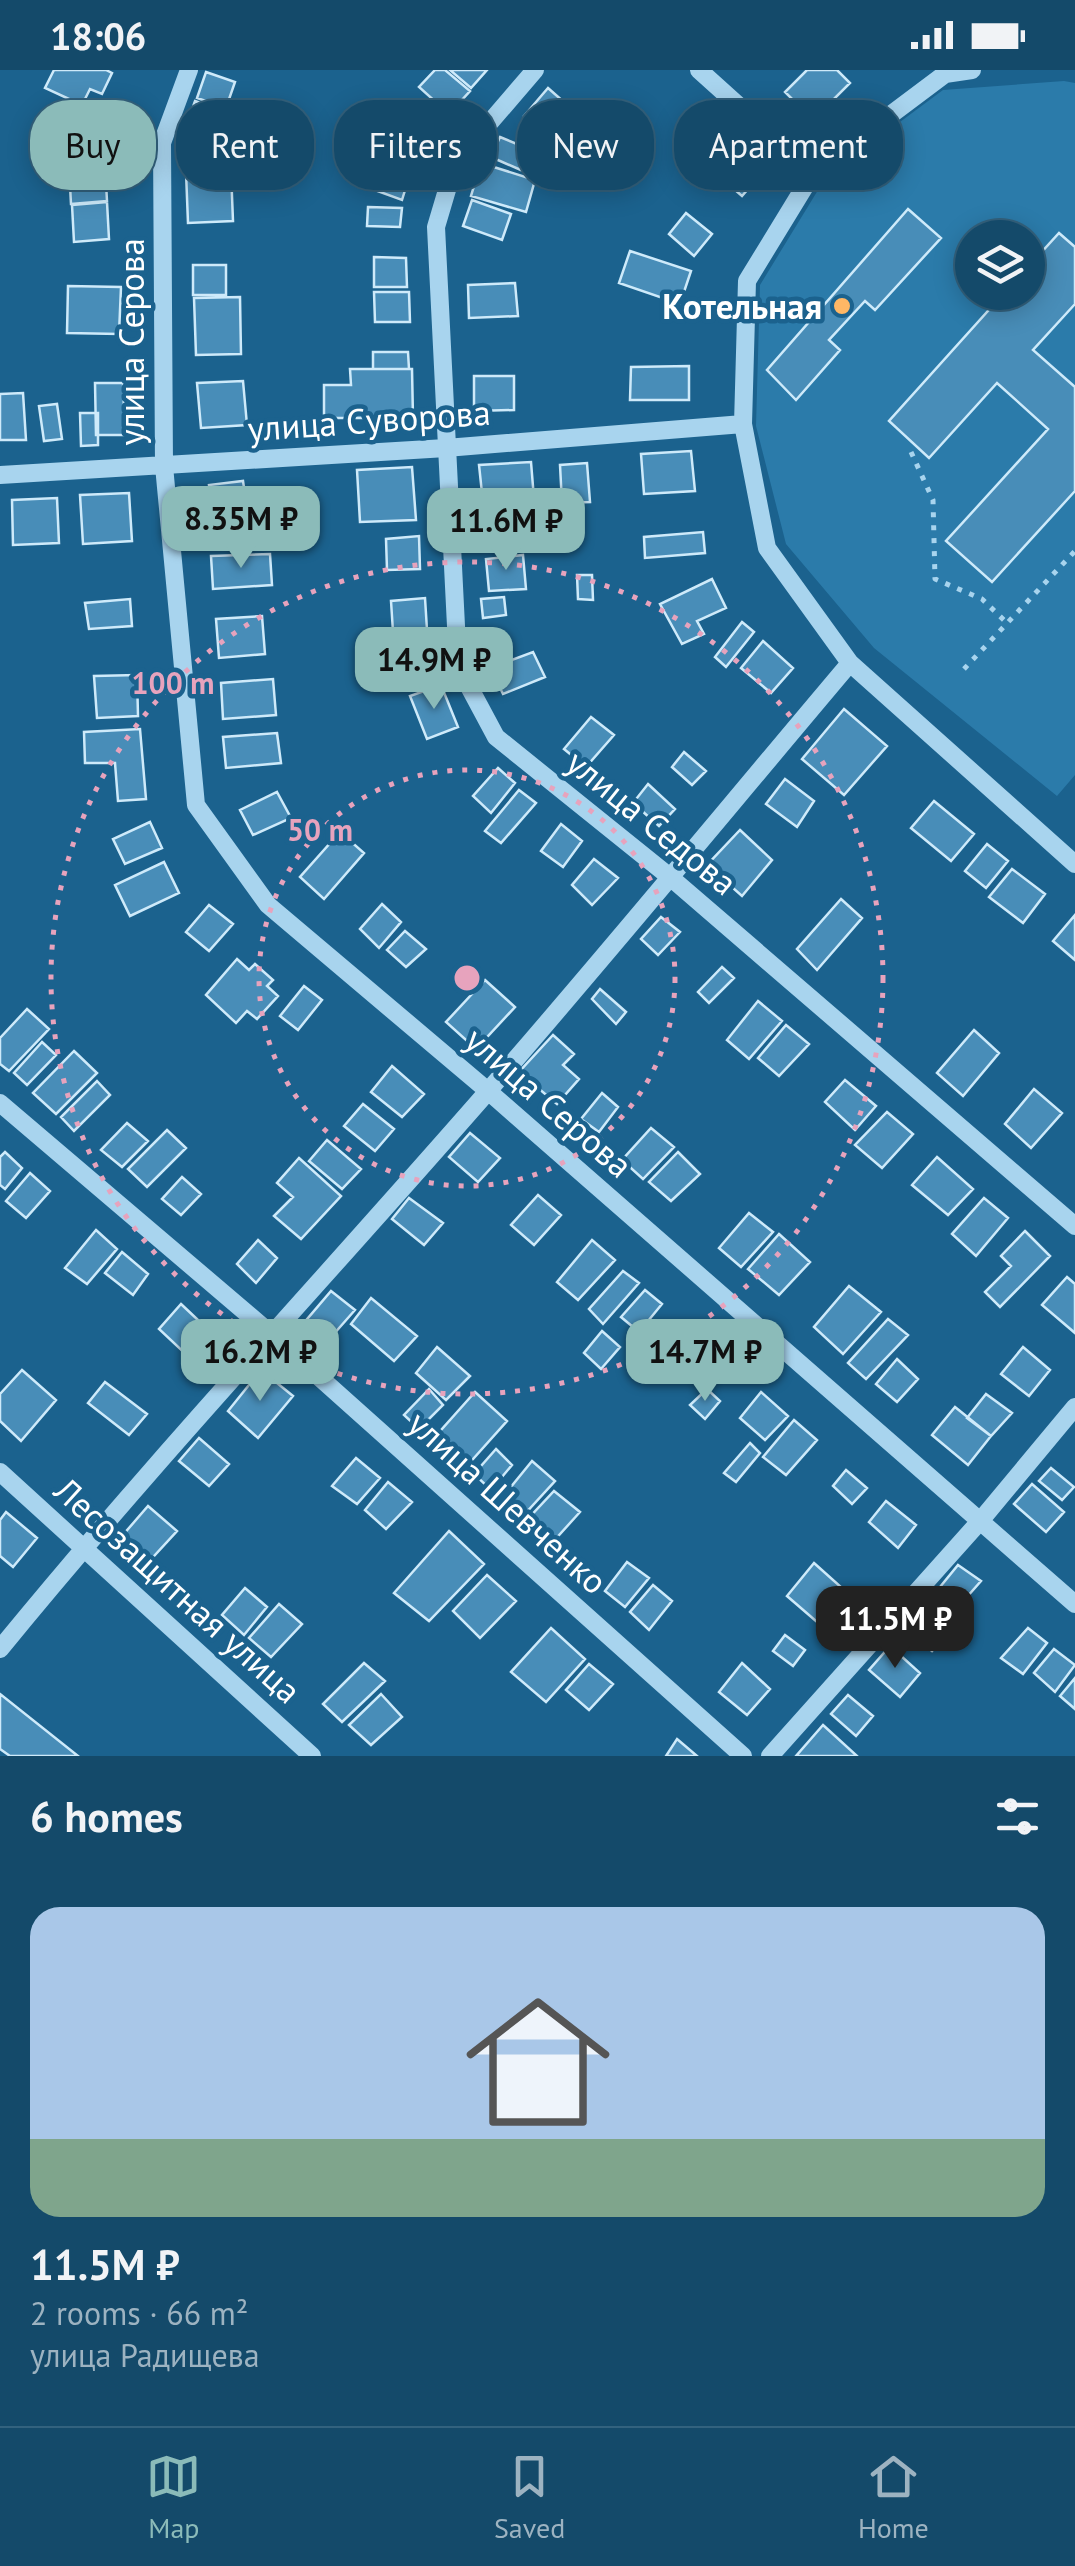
<!DOCTYPE html>
<html lang="en">
<head>
<meta charset="utf-8">
<style>
  body { margin:0; font-family:"PT Sans",sans-serif; background:#215472; color:#f1f3f6; height:100vh; display:flex; flex-direction:column; font-size:38px; white-space:nowrap }
  * { box-sizing:border-box; margin:0 }
  p { font-size:32px; color:#9db3c1 }
  .icon { flex:none; width:55px; height:55px; fill:none; stroke:currentColor; stroke-width:2; stroke-linecap:round; stroke-linejoin:round }
  .map { position:relative; height:1686px; overflow:hidden }
  .panel { display:flex; flex-direction:column; background:#144a6a; flex:1 }
  .panel>* { flex:none }
  .guide { position:absolute; left:30px; top:30px; width:1015px; height:90px; display:flex; gap:20px }
  .tools { position:absolute; left:955px; top:150px; display:grid; gap:20px }
  .tools a { display:grid; place-items:center; width:90px; height:90px; border-radius:50%; background:#144a6a; box-shadow:0 5px 25px #0003,0 0 0 2px #33627e; font-size:50px }
  .price { position:absolute; translate:-50% -85px; padding:0 22px; border-radius:20px; background:#8bbbb9; color:#111; font-size:32px; line-height:65px; filter:drop-shadow(0 2px 5px #0008) }
  .price::after { content:''; position:absolute; left:50%; top:60px; width:30px; height:22px; margin-left:-15px; background:inherit; clip-path:polygon(0 0,100% 0,50% 100%) }
  .price.on { background:#222; color:#fff }
  ul { padding:0; list-style:none }
  li { display:grid; align-content:center; gap:20px; height:530px; padding:0 30px }
  li+li { border-top:2px solid #33627e }
  li span { display:grid; place-items:center; height:310px; border-radius:30px; color:#555 }
  li>.icon { margin-inline-start:auto }
  span .icon { width:180px; height:180px; fill:#fffc; stroke-width:1 }
  li b { font-size:42px }
  h2 { display:flex; justify-content:space-between; align-items:center; height:120px; padding:0 30px; font-size:42px }
  .tag { padding:0 35px; border-radius:40px; background:#144a6a; box-shadow:0 5px 25px #0003,0 0 0 2px #33627e; font-size:35px; line-height:90px }
  .tag.on { background:#8bbbb9; color:#111 }
  .status { display:flex; justify-content:space-between; align-items:center; height:70px; padding:0 50px; background:#144a6a; direction:ltr }
  .status svg { height:28px; fill:currentColor }
  .tabs { display:flex; justify-content:space-around; align-items:center; height:140px; border-top:2px solid #33627e; background:#144a6a; font-size:28px; color:#9db3c1 }
  .tabs a { display:grid; justify-items:center; gap:5px }
  .tabs .on { color:#8bbbb9 }
  .map>svg:first-child { display:block }
  .green { fill:#2b7baa; fill-rule:evenodd }
  .building { fill:#488db8; stroke:#ceeafa; stroke-width:2.5 }
  .lines { fill:none; stroke-linecap:round; stroke-linejoin:round }
  .path { stroke:#a8d4ee; stroke-width:5; stroke-dasharray:5 8; stroke-linecap:butt }
  .minor { stroke:#a8d4ee; stroke-width:18 }
  .ring { fill:none; stroke:#e7a3bd; stroke-width:5; stroke-dasharray:5 10 }
  .poi-dot { fill:#ffb765; stroke:#1b628e; stroke-width:4 }
  .labels { text-anchor:middle; dominant-baseline:central; stroke-width:9; stroke-linejoin:round; paint-order:stroke }
  .poi-label { font-size:35px; font-weight:bold; fill:#fff; stroke:#1b628e; text-anchor:end }
  .street-label { font-size:35px; fill:#fff; stroke:#1b628e }
  .centre { fill:#e7a3bd; stroke:#1b628e; stroke-width:5 }
  .ring-label { font-size:30px; text-anchor:middle; font-weight:bold; fill:#e7a3bd; stroke:#1b628e; stroke-width:9; stroke-linejoin:round; paint-order:stroke }
</style>
</head>
<body>
<div class="status"><b>18:06</b><svg viewBox="0 0 49 12"><path d="M0 12V9h3v3zM5 12V6h3v6zM10 12V3h3v9zM15 12V0h3v12zM26 1h20v11H26zM47 4h2v5h-2z"/></svg></div>
<div class="map">
<svg width="1075" height="1686" viewBox="0 0 1075 1686">
  <rect width="100%" height="100%" fill="#1b628e"/>
  <path class="green" d="M1064,11L1075,13V705L1057,726L874,578L786,474L756,356L760,215L826,107L943,20ZM972,168H1028V222H972Z"/>
  <path class="building" d="M54,0H106L112,3L102,24L90,19L82,35L45,18Z
    M435,0H445L470,21L449,44L419,17Z
    M450,0H487L471,18Z
    M807,0H837L850,13L813,50L785,22Z
    M206,2L235,12L226,38L197,28Z
    M548,18L581,47L557,74L524,46Z
    M195,31L237,46L227,74L185,59Z
    M373,41L392,47L388,60L421,73L411,102L359,82Z
    M76,51L110,55L107,86L65,85L66,70L74,71Z
    M500,67L539,83L530,104L491,87Z
    M730,77L762,103L742,126L711,99Z
    M366,89L410,104L402,130L358,114Z
    M481,93L535,110L526,142L471,126Z
    M105,94L107,131L71,134L69,97Z
    M231,101L233,151L188,153L186,102Z
    M472,130L511,144L502,170L463,156Z
    M107,132L109,169L74,172L72,135Z
    M368,137L402,138L400,157L367,156Z
    M908,139L941,168L875,240L865,231L829,270L840,280L796,330L767,300Z
    M686,143L712,164L694,186L669,164Z
    M1059,163L1075,177V234L1033,280L1075,317V421L992,512L946,471L1048,359L997,313L929,388L889,351L1005,222H1028V197Z
    M630,181L691,201L680,234L619,213Z
    M374,187L406,188L407,217H374Z
    M193,195H226V225H193Z
    M515,213L518,246L469,248L468,215Z
    M68,216L121,217L119,264L67,263Z
    M374,222H409L410,252H375Z
    M240,227L241,284L196,285L194,228Z
    M373,282H408L409,299H373Z
    M689,296V330H630L631,297Z
    M350,299H412L413,348H324V315H351Z
    M474,306H514V340L474,341Z
    M243,311L247,355L201,358L197,313Z
    M95,313H123L125,365H96Z
    M23,323L26,370H0V324Z
    M57,334L62,369L44,371L39,336Z
    M80,343H98V375L81,376Z
    M691,381L695,421L644,424L641,384Z
    M531,392L535,441L484,442L479,395Z
    M587,393L590,432L562,433L560,395Z
    M412,397L416,450L360,452L357,400Z
    M243,411L247,438L212,440L209,415Z
    M129,423L132,471L83,474L80,425Z
    M57,428L59,473L13,475L12,430Z
    M703,462L705,483L645,488L644,467Z
    M419,466L420,499L387,500L386,469Z
    M270,484L272,515L213,519L211,486Z
    M523,485L526,519L489,521L486,489Z
    M577,505H592L593,530L578,529Z
    M712,509L726,538L697,551L704,564L682,574L660,534Z
    M504,527L506,545L483,548L481,529Z
    M425,528L427,560L393,562L391,531Z
    M130,529L132,556L89,559L85,533Z
    M262,546L265,584L219,588L216,549Z
    M742,552L754,562L726,597L715,587Z
    M763,571L793,598L771,623L741,598Z
    M533,582L545,607L503,624L490,598Z
    M137,605L138,646L97,648L94,606Z
    M273,609L276,645L223,649L221,613Z
    M441,615L458,657L427,669L410,626Z
    M844,639L887,676L844,725L802,689Z
    M591,647L614,665L586,697L564,679Z
    M140,659L146,729L118,731L115,693H85L84,662Z
    M277,663L281,693L226,698L223,667Z
    M684,682L706,701L692,715L672,697Z
    M498,698L515,713L491,743L473,726Z
    M785,709L814,731L797,757L766,734Z
    M648,714L675,739L659,756L633,733Z
    M519,720L536,733L501,773L485,761Z
    M277,722L291,748L253,765L240,740Z
    M934,731L974,764L951,791L911,758Z
    M150,752L162,778L125,794L113,769Z
    M561,754L582,771L563,797L541,781Z
    M740,760L772,790L742,826L707,795Z
    M340,762L364,783L324,829L300,807Z
    M987,774L1008,791L986,818L965,801Z
    M594,789L618,808L592,835L572,815Z
    M164,792L179,823L130,846L115,815Z
    M1012,799L1045,824L1023,853L989,827Z
    M841,829L862,848L817,900L797,879Z
    M382,834L401,852L379,878L360,859Z
    M209,835L233,854L209,881L186,862Z
    M1075,845V890L1053,871Z
    M661,847L680,862L658,885L641,869Z
    M405,861L426,879L406,897L387,880Z
    M237,889L249,900L255,894L273,910L267,916L278,926L257,949L247,941L236,953L206,925Z
    M722,897L734,908L709,933L698,922Z
    M485,910L515,937L476,979L446,952Z
    M304,916L322,930L298,960L280,946Z
    M600,919L626,942L616,954L592,929Z
    M758,931L782,951L749,989L727,970Z
    M27,939L49,959L9,1001L0,994V968Z
    M786,955L809,974L779,1006L758,988Z
    M974,960L999,983L963,1026L937,1003Z
    M553,965L574,984L563,995L579,1009L557,1034L519,1002Z
    M42,972L56,985L27,1015L14,1003Z
    M74,981L97,1003L56,1044L33,1023Z
    M392,996L424,1024L402,1047L371,1022Z
    M845,1010L876,1036L855,1060L825,1032Z
    M97,1011L110,1025L74,1061L61,1047Z
    M1034,1019L1062,1043L1031,1078L1005,1054Z
    M602,1023L618,1037L599,1062L581,1049Z
    M363,1034L394,1059L375,1081L344,1056Z
    M887,1042L913,1064L882,1098L855,1075Z
    M127,1053L148,1071L122,1097L101,1080Z
    M651,1058L674,1077L643,1109L622,1090Z
    M167,1060L186,1078L147,1117L128,1099Z
    M470,1063L500,1088L478,1112L449,1087Z
    M327,1070L361,1099L342,1119L309,1091Z
    M5,1082L22,1098L5,1119L0,1115V1087Z
    M678,1082L700,1104L671,1131L649,1112Z
    M937,1087L973,1119L948,1145L912,1115Z
    M299,1088L341,1126L301,1169L274,1146L293,1127L277,1113Z
    M30,1103L50,1121L26,1148L6,1131Z
    M182,1107L201,1124L181,1145L162,1129Z
    M538,1125L561,1145L534,1175L511,1155Z
    M409,1128L443,1153L424,1175L392,1149Z
    M984,1128L1008,1148L976,1186L952,1164Z
    M749,1143L773,1162L741,1197L719,1178Z
    M96,1160L117,1179L87,1214L65,1198Z
    M1025,1161L1050,1186L1000,1237L985,1222L1011,1196L1001,1186Z
    M779,1164L810,1192L779,1225L748,1199Z
    M258,1170L277,1188L256,1213L237,1194Z
    M592,1170L615,1190L578,1230L557,1212Z
    M122,1182L148,1204L133,1225L105,1203Z
    M623,1201L639,1213L603,1254L589,1239Z
    M1067,1207L1075,1214V1263L1042,1235Z
    M849,1216L881,1242L843,1284L814,1257Z
    M645,1220L662,1234L639,1262L621,1247Z
    M331,1221L355,1240L325,1274L303,1254Z
    M371,1228L417,1266L394,1291L351,1254Z
    M181,1234L215,1266L192,1290L159,1259Z
    M888,1249L908,1265L866,1309L848,1293Z
    M602,1261L620,1277L601,1299L584,1283Z
    M694,1262L713,1279L691,1303L672,1286Z
    M437,1277L470,1306L446,1330L416,1303Z
    M1023,1277L1050,1300L1029,1326L1001,1304Z
    M897,1289L918,1309L897,1332L876,1314Z
    M22,1300L56,1330L21,1371L0,1351V1324Z
    M261,1300L293,1326L258,1368L228,1341Z
    M105,1312L147,1344L129,1365L88,1333Z
    M429,1319L443,1335L419,1359L404,1345Z
    M707,1319L720,1331L705,1349L690,1335Z
    M475,1322L507,1351L465,1398L434,1368Z
    M761,1322L788,1346L765,1370L740,1348Z
    M986,1324L1012,1343L991,1366L967,1348Z
    M955,1337L991,1366L968,1395L932,1365Z
    M794,1350L817,1370L786,1405L763,1387Z
    M199,1368L229,1394L209,1416L179,1391Z
    M750,1373L760,1383L736,1412L724,1403Z
    M496,1379L512,1395L491,1420L474,1404Z
    M356,1388L380,1408L357,1434L332,1416Z
    M532,1391L555,1411L522,1447L501,1429Z
    M1051,1398L1074,1417L1062,1430L1039,1411Z
    M846,1400L867,1418L852,1434L833,1416Z
    M388,1412L412,1432L386,1459L365,1440Z
    M1032,1414L1064,1442L1046,1462L1014,1434Z
    M554,1421L580,1442L551,1474L526,1451Z
    M886,1431L916,1455L898,1478L869,1452Z
    M148,1436L177,1461L143,1498L116,1473Z
    M6,1442L37,1468L13,1497L0,1486V1450Z
    M449,1461L484,1494L429,1551L394,1523Z
    M627,1492L649,1508L625,1537L605,1521Z
    M814,1493L851,1526L824,1558L787,1526Z
    M958,1495L981,1511L951,1545L931,1528Z
    M487,1505L516,1531L480,1568L453,1541Z
    M653,1515L672,1531L649,1560L630,1542Z
    M245,1518L267,1537L244,1565L222,1545Z
    M279,1534L302,1554L271,1587L249,1568Z
    M920,1539L948,1563L932,1581L903,1558Z
    M551,1558L585,1589L546,1632L511,1602Z
    M1028,1558L1047,1573L1023,1604L1001,1588Z
    M785,1565L805,1580L793,1596L773,1581Z
    M890,1576L920,1603L900,1627L869,1600Z
    M1054,1579L1075,1595L1055,1622L1034,1603Z
    M364,1593L385,1611L342,1652L323,1634Z
    M742,1593L770,1619L747,1645L719,1622Z
    M589,1594L613,1614L589,1640L566,1620Z
    M1075,1608V1639L1060,1626Z
    M0,1624L78,1686H10L0,1679Z
    M381,1624L402,1647L371,1675L349,1655Z
    M848,1625L873,1646L856,1666L831,1644Z
    M823,1655L857,1686H796Z
    M677,1669L697,1686H666Z"/>
  <g class="lines">
    <path class="path" d="M911,382L933,430L935,509L982,529L1007,553
      M964,599L1075,481"/>
    <path class="minor" d="M189,0L162,73L164,396L196,735L268,835L488,1021L1075,1534
      M535,0L455,93L436,157L458,596L496,667L670,807L1075,1156
      M699,0L813,103
      M972,0L945,4L813,103L747,211L743,354L767,478L850,593L1075,794
      M0,405L446,378L743,354
      M0,1033L270,1263L743,1686
      M0,1402L312,1686
      M0,1579C157,1387 326,1207 489,1020C611,880 730,735 850,593
      M770,1686L981,1450L1075,1337"/>
  </g>
  <g class="ring">
    <circle cx="467" cy="908" r="208"/>
    <circle cx="467" cy="908" r="416"/>
  </g>
  <circle class="poi-dot" cx="842" cy="236" r="10"/>
  <g class="labels">
    <g class="poi-label">
      <text x="822" y="236">Котельная</text>
    </g>
    <g class="street-label">
      <text transform="translate(131 272) rotate(-90)">улица Серова</text>
      <text transform="translate(369 350) rotate(-4)">улица Суворова</text>
      <text transform="translate(652 752) rotate(39)">улица Седова</text>
      <text transform="translate(549 1032) rotate(41)">улица Серова</text>
      <text transform="translate(508 1432) rotate(42)">улица Шевченко</text>
      <text transform="translate(178 1520) rotate(42)">Лесозащитная улица</text>
    </g>
  </g>
  <circle cx="467" cy="908" r="15" class="centre"/>
  <g class="ring-label">
    <text x="173" y="624">100 m</text>
    <text x="320" y="771">50 m</text>
  </g>
</svg>
<div class="tools">
<a><svg class="icon" aria-label="layers" viewBox="0 0 24 24"><path d="M12 4l9 5-9 5-9-5zM3 14l9 5 9-5"/></svg></a>
</div>
<b class="price" style="left:241px;top:501px">8.35M ₽</b>
<b class="price" style="left:506px;top:503px">11.6M ₽</b>
<b class="price" style="left:434px;top:642px">14.9M ₽</b>
<b class="price" style="left:260px;top:1334px">16.2M ₽</b>
<b class="price" style="left:705px;top:1334px">14.7M ₽</b>
<b class="price on" style="left:895px;top:1601px">11.5M ₽</b>
<div class="guide">
<a class="tag on">Buy</a>
<a class="tag">Rent</a>
<a class="tag">Filters</a>
<a class="tag">New</a>
<a class="tag">Apartment</a>
</div>
</div>
<section class="panel">
<h2>6 homes<svg class="icon" aria-label="filters" viewBox="0 0 24 24"><path d="M4 7h16M4 17h16"/><circle cx="9" cy="7" r="2"/><circle cx="15" cy="17" r="2"/></svg></h2>
<ul>
<li><span style="background:linear-gradient(#a9c7e8 75%,#7fa58c 0)"><svg class="icon" aria-label="home" viewBox="0 0 24 24"><path d="M3 11l9-7 9 7M6 9v11h12V9"/></svg></span><div><b>11.5M ₽</b><p>2 rooms · 66 m²</p><p>улица Радищева</p></div></li>
</ul>
</section>
<nav class="tabs">
<a class="on"><svg class="icon" aria-label="map" viewBox="0 0 24 24"><path d="M3 6l6-2 6 2 6-2v14l-6 2-6-2-6 2zM9 4v14M15 6v14"/></svg>Map</a>
<a><svg class="icon" aria-label="saved" viewBox="0 0 24 24"><path d="M7 4h10v16l-5-4-5 4z"/></svg>Saved</a>
<a><svg class="icon" aria-label="home" viewBox="0 0 24 24"><path d="M3 11l9-7 9 7M6 9v11h12V9"/></svg>Home</a>
</nav>
</body>
</html>
